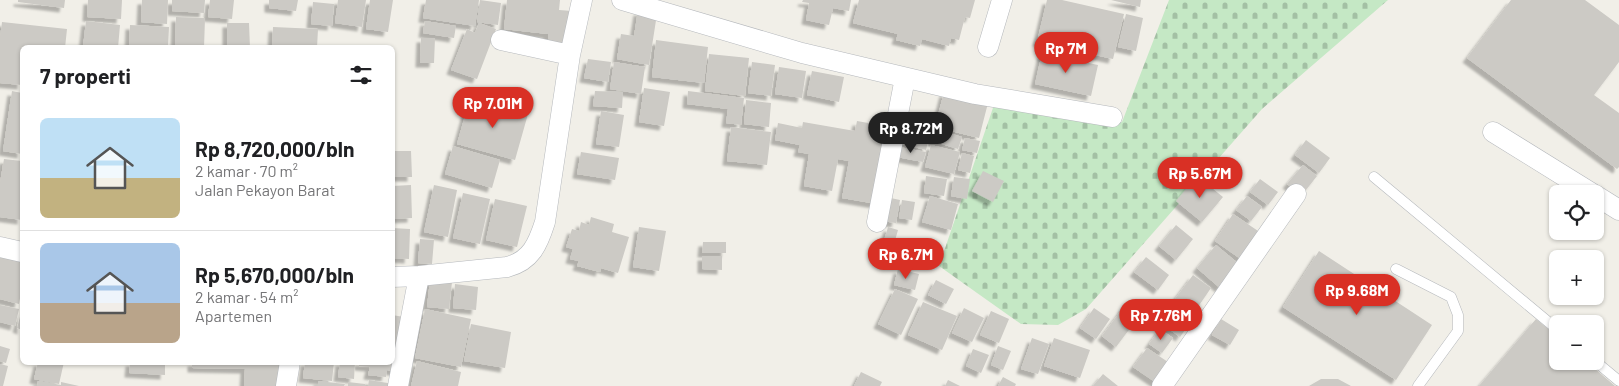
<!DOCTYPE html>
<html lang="id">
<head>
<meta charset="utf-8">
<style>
  body { margin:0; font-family:Barlow,sans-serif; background:#f2f2f2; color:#202124; height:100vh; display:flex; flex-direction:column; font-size:19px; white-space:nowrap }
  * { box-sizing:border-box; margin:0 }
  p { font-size:16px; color:#757577 }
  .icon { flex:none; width:28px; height:28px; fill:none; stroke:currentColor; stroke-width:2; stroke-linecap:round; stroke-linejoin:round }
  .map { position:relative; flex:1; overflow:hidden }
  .panel { position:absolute; left:20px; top:45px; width:375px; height:320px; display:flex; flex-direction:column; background:#fff; border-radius:8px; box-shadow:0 1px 4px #0004 }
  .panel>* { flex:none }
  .tools { position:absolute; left:1549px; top:185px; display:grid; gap:10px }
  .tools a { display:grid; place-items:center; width:55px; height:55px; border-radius:8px; background:#fff; box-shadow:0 1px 4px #0004; font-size:25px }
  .price { position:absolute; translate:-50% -42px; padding:0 11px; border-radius:18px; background:#d93025; color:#fff; font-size:16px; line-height:32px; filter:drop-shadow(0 1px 2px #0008) }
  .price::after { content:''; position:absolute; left:50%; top:30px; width:15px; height:11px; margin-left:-8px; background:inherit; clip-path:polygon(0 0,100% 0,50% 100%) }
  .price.on { background:#222; color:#fff }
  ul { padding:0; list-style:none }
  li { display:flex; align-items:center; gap:15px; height:125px; padding:0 20px }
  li+li { border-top:1px solid #e0e0e0 }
  li span { display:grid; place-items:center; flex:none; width:140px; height:100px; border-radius:8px; color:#555 }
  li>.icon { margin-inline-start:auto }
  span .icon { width:60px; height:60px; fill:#fffc; stroke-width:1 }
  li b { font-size:21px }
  h2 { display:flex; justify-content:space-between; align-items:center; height:60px; padding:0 20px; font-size:21px }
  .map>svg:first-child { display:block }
  .cemetery { fill:url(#cemetery-stones) }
  .building { fill:#cccac5; filter:url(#shadow) }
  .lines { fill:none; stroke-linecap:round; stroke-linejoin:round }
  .service-casing { stroke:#b5b8bc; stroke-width:11 }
  .minor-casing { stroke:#b5b8bc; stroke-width:21 }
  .service { stroke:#fff; stroke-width:10 }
  .minor { stroke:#fff; stroke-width:20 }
</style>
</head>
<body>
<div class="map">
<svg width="1619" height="386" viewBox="0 0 1619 386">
  <defs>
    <pattern id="cemetery-stones" width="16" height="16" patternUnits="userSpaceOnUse" patternTransform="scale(1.25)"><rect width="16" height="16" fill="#c5e8c5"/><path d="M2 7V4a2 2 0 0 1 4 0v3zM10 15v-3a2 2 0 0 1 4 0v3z" fill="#a3c0a4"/></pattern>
    <filter id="shadow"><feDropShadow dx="-4.5" dy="4.5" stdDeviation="1" flood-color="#0004"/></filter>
  </defs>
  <rect width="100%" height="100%" fill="#f1efe8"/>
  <path class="cemetery" d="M1169,0H1388L1262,109L1086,309L1058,325L1021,324L939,266L995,102L1092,122H1122Z"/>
  <path class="building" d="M18,0H65L64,8L18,2Z
    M88,0H122L121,19L87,17Z
    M142,0H168L167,24L141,22Z
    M172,0H205L204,13L172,11Z
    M210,0H234L232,19L208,17Z
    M269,0H298L296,11L269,8Z
    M338,0H366L362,27L335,23Z
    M370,0H393L388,32L366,29Z
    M426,0H479L475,26L423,18Z
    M480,0L501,3L498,25L477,22Z
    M507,0H560L559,10L572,11L569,44L548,41V34L504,29Z
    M803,0H851L849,11L833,8L829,25L806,20L809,3L802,2Z
    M859,0H975L970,18L965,17L959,40L951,38L949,46L922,39L920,46L896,40L898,34L853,23Z
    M1047,0H1062L1124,14L1113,59L1037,42Z
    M1111,0H1141L1140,7Z
    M1511,0H1585L1619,25V62L1594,95L1619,113V167L1617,169L1467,58Z
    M313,2L334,4L332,26L311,24Z
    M638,11L657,14L649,65L617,59L621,34L634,36Z
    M1126,14L1143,18L1136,51L1118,47Z
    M176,17L205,18L204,48H175Z
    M86,21L120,25L118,48L83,47Z
    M425,21L456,26L454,38L423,33Z
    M2,22L67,29L65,48H22V85L0,83V38Z
    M227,23H249L250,48H227Z
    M479,23L496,29L477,79L451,70L467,29L475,33Z
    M130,25L169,27L168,48H129Z
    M273,27L318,29L317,48H272Z
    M421,38H435L434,63H420Z
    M656,40L708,47L704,83L652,77Z
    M1042,53L1098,65L1091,96L1035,84Z
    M709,54L749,58L745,96L705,91Z
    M588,59L611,62L608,82L584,78Z
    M614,62L645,67L641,94L610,89Z
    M752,62L775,65L771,96L748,93Z
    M779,67L806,71L802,98L775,94Z
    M812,71L844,77L839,102L807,95Z
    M644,88L670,92L664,126L639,122Z
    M12,91L22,93V154L3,151Z
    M595,91L623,92L622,108L593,106Z
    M688,91L744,98L741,125L726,123L728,109L687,104Z
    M944,92L988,103L979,138L935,127Z
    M470,98L528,114L515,160L457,144Z
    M746,100L771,103L769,127L744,124Z
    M601,111L624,115L619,147L596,144Z
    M857,121L891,127L877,204L842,198L849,161L838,159L832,191L804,186L809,154L798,152L800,145L775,140L778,123L802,128L803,122L855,131Z
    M903,122L931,129L926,150L898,143Z
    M731,127L771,132L767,165L727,161Z
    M936,129L962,137L958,149L932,141Z
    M965,138L980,141L977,153L962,150Z
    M1306,140L1330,158L1319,173L1295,155Z
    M931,145L960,152L954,174L925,167Z
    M453,146L500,160L492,188L445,174Z
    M899,147L926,152L923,162L897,157Z
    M392,151H411L412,177H392Z
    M581,152L619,158L615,180L577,174Z
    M962,153L974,156L970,173L958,170Z
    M4,159L22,161V220L0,217V183Z
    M1303,165L1317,176L1302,195L1287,184Z
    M983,171L1004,181L993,202L972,191Z
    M926,176L947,179L944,196L924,193Z
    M1197,176L1223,197L1202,222L1176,201Z
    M954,177L970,179L967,199L951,196Z
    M1260,179L1278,192L1268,205L1250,192Z
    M411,185L412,218L392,219V186Z
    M434,185L457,190L448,237L424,232Z
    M463,193L490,199L480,244L453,238Z
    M930,196L958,204L951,230L922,222Z
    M1247,196L1262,207L1251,221L1236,210Z
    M886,197L900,200L896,223L882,221Z
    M495,199L527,206L517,247L486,240Z
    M902,200L915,202L912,220L899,218Z
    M1233,214L1264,235L1245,262L1215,241Z
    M591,217L614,224L612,232L629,237L618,273L601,268L600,272L577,266L579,261L570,259L573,249L566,247L572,229L579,231L581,222L589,225Z
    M1176,225L1193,239L1176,260L1159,246Z
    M639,227L666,231L659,271L633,267Z
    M888,227L898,230L892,251L882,248Z
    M392,228L410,229L409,259L392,258Z
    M420,239L434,240L432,264L418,263Z
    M703,242H726V253H702Z
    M1216,245L1240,265L1220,288L1197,268Z
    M1319,251L1432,325L1396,380L1283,307Z
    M702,256H722V270L702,269Z
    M0,257L22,260V287L19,304L0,299Z
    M1146,257L1169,275L1158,290L1134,272Z
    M898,269L919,274L915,290L894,285Z
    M1193,275L1211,288L1191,317L1172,303Z
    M430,280L452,282L449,309L427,307Z
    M936,280L954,289L946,304L928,295Z
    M455,284L478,287L476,310L453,308Z
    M895,289L918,299L901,335L878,324Z
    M1129,300L1143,311L1116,347L1102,336Z
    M923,302L957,316L942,350L908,335Z
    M0,305L19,309L15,326L0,322Z
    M964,308L984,318L972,342L952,333Z
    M1094,308L1110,319L1096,339L1080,328Z
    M1175,308L1191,321L1180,337L1162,324Z
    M22,309V330L17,328Z
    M425,309L471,319L461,367L415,358Z
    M991,311L1009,319L999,343L980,335Z
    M392,315L410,318L401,372L387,370L386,377L368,375L370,367L359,366V362H392Z
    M1221,319L1239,330L1230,345L1212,335Z
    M1536,319L1558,337V361H1586L1615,386H1479Z
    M471,324L511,332L505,368L464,361Z
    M1160,329L1173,338L1162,353L1149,344Z
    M1032,338L1049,344L1038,374L1021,369Z
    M1054,338L1090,350L1080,378L1044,366Z
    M0,346L10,349L6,363L0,361Z
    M998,346L1011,351L1003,370L991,365Z
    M1147,348L1174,366L1161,386L1133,367Z
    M973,349L989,355L981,373L966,366Z
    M417,361L461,372L458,386H411Z
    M38,362H64L59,384L34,379Z
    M130,362H165V375L129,373Z
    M192,362H280L279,386H244L245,369L192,368Z
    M305,362H334L332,381L303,378Z
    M340,362H355L354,379L338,377Z
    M0,364L8,366L3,386H0Z
    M861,372L882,382L880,386H854Z
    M1103,374L1118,386H1093Z
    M1003,377L1016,384L1015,386H998Z
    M1321,379H1338L1351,386H1309Z
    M369,380L400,385V386H368Z
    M948,380L960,386H945Z
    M38,381L61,385V382L79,386H37Z
    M318,381L345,384L344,386H318Z
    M348,382L365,384V386H348Z"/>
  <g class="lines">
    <g class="service-casing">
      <path id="service" d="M1374,177L1558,330
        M1396,269L1451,297L1458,315V331L1418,386
        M1595,361L1619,381"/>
    </g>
    <g class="minor-casing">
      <path id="minor" d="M622,0L802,53L975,94L1112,117
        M501,40L570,55
        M988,47L1002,0
        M1493,132L1593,194
        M1595,195L1619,210
        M877,222L905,78
        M0,247L22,252
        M392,277L419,276L507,267C531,261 538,244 545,222L570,55L582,0
        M286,386L290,362
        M398,386L419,276
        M1162,386L1296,194"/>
    </g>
    <use href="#service" class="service"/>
    <use href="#minor" class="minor"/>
  </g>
</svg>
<div class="tools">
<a><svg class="icon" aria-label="locate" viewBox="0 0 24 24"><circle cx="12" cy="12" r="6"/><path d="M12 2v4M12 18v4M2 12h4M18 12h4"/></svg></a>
<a>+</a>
<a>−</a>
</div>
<b class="price" style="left:1066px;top:74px">Rp 7M</b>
<b class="price" style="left:493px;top:129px">Rp 7.01M</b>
<b class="price on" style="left:911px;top:154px">Rp 8.72M</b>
<b class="price" style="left:1200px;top:199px">Rp 5.67M</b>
<b class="price" style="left:906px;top:280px">Rp 6.7M</b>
<b class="price" style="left:1357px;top:316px">Rp 9.68M</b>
<b class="price" style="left:1161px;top:341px">Rp 7.76M</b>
<section class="panel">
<h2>7 properti<svg class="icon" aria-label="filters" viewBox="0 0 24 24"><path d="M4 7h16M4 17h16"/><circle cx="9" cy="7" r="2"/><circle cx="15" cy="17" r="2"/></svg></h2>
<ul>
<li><span style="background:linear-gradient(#bfe0f5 60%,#c2b280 0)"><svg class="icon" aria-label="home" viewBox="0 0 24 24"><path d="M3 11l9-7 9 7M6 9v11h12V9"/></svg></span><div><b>Rp 8,720,000/bln</b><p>2 kamar · 70 m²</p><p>Jalan Pekayon Barat</p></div></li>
<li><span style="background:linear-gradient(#a9c7e8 60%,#b9a48a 0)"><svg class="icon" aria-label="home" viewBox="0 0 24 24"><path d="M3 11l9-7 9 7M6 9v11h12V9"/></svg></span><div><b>Rp 5,670,000/bln</b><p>2 kamar · 54 m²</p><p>Apartemen</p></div></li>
</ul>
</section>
</div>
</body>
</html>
